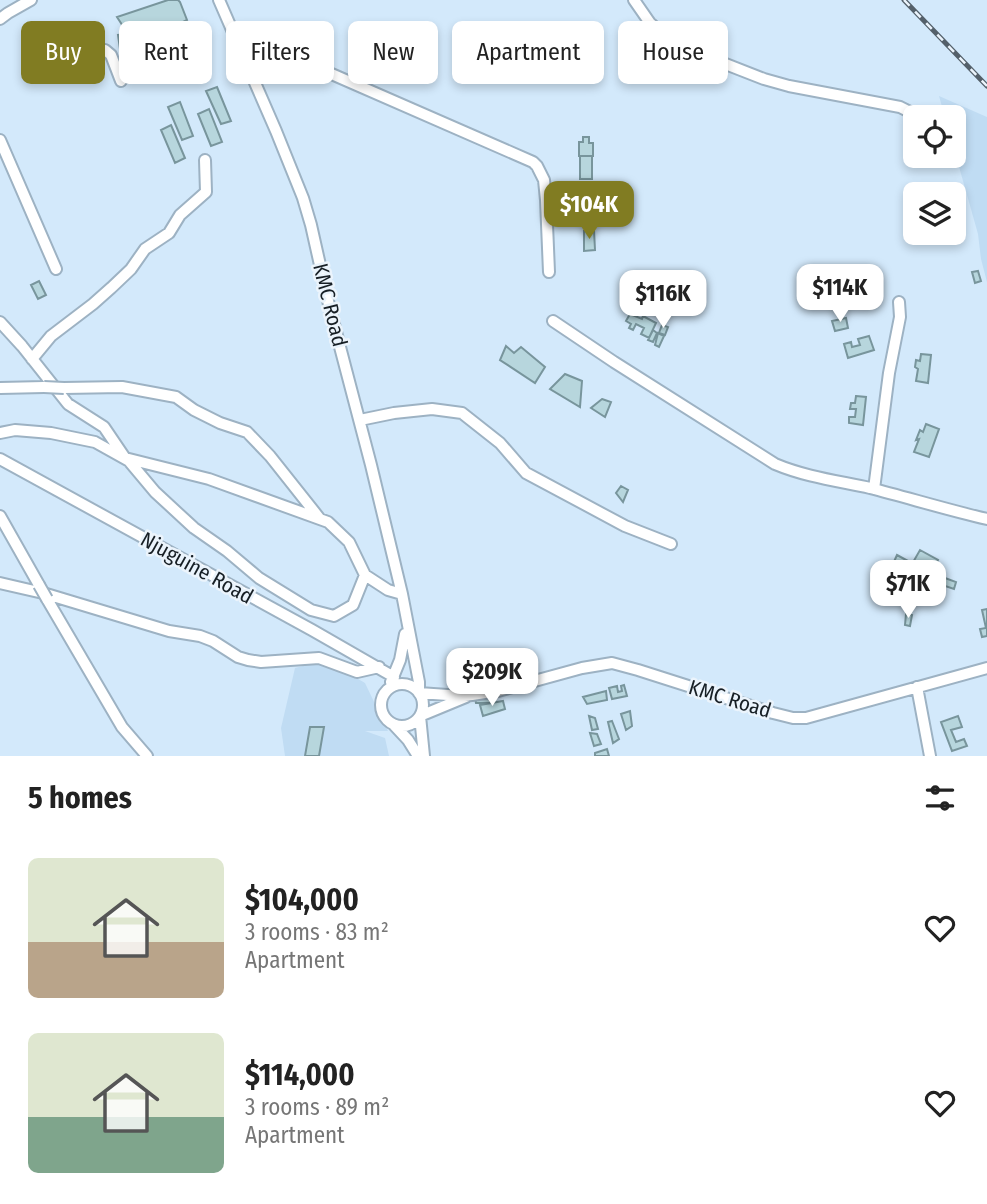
<!DOCTYPE html>
<html lang="en">
<head>
<meta charset="utf-8">
<style>
  body { margin:0; font-family:"Fira Sans Condensed",sans-serif; background:#f6f6f6; color:#222; height:100vh; display:flex; flex-direction:column; font-size:26px; white-space:nowrap }
  * { box-sizing:border-box; margin:0 }
  p { font-size:23px; color:#767676 }
  .icon { flex:none; width:38px; height:38px; fill:none; stroke:currentColor; stroke-width:2; stroke-linecap:round; stroke-linejoin:round }
  .map { position:relative; height:756px; overflow:hidden }
  .details { display:flex; flex-direction:column; background:#fff; flex:1 }
  .details>* { flex:none }
  .hud { position:absolute; left:21px; top:21px; width:945px; height:63px; display:flex; gap:14px }
  .controls { position:absolute; left:903px; top:105px; display:grid; gap:14px }
  .controls a { display:grid; place-items:center; width:63px; height:63px; border-radius:10px; background:#fff; box-shadow:0 4px 10px #0003; font-size:35px }
  .price { position:absolute; translate:-50% -60px; padding:0 16px; border-radius:14px; background:#fff; color:#222; font-size:23px; line-height:46px; filter:drop-shadow(0 2px 4px #0008) }
  .price::after { content:''; position:absolute; left:50%; top:42px; width:21px; height:16px; margin-left:-10px; background:inherit; clip-path:polygon(0 0,100% 0,50% 100%) }
  .price.current { background:#817c22; color:#fff }
  ul { padding:0; list-style:none }
  li { display:flex; align-items:center; gap:21px; height:175px; padding:0 28px }
  li span { display:grid; place-items:center; flex:none; width:196px; height:140px; border-radius:10px; color:#555 }
  li>.icon { margin-inline-start:auto }
  span .icon { width:84px; height:84px; fill:#fffc; stroke-width:1 }
  li b { font-size:30px }
  h2 { display:flex; justify-content:space-between; align-items:center; height:84px; padding:0 28px; font-size:30px }
  .pill { padding:0 24px; border-radius:10px; background:#fff; box-shadow:0 4px 10px #0003; font-size:24px; line-height:63px }
  .pill.current { background:#817c22; color:#fff }
  .map>svg:first-child { display:block }
  .built { fill:#c0dcf3 }
  .building { fill:#b7d6dd; stroke:#78959c; stroke-width:2 }
  .lines { fill:none; stroke-linecap:round; stroke-linejoin:round }
  .minor-casing { stroke:#9db2c3; stroke-width:14 }
  .minor { stroke:#fff; stroke-width:10 }
  .rail-casing { stroke:#54606a; stroke-width:5 }
  .rail { stroke:#ebf4fc; stroke-width:2.5; stroke-dasharray:8; stroke-linecap:butt }
  .minor-bridge-casing { stroke:#9db2c3; stroke-width:14; stroke-linecap:butt }
  .minor-bridge { stroke:#fff; stroke-width:10 }
  .labels { text-anchor:middle; dominant-baseline:central; stroke-width:5; stroke-linejoin:round; paint-order:stroke }
  .street-label { font-size:21px; fill:#171f25; stroke:#ebf4fc }
</style>
</head>
<body>
<div class="map">
<svg width="987" height="756" viewBox="0 0 987 756">
  <rect width="100%" height="100%" fill="#d3e9fb"/>
  <path class="built" d="M939,96L987,117V282L981,259L978,234L954,149V117H945Z
    M326,660L365,683L388,731H365L385,738L389,756H285L281,728L295,668Z"/>
  <path class="building" d="M168,0H178L180,2L187,20L155,36L148,43L144,38L120,49L118,35L128,34L117,17Z
    M217,87L231,121L221,124L206,91Z
    M180,102L193,136L182,140L168,107Z
    M209,109L222,142L211,146L198,114Z
    M171,125L185,158L175,163L161,130Z
    M583,137H589V143H593V156H579V142H583Z
    M580,156H592V179H580Z
    M594,230L595,250L584,251V231Z
    M978,271L981,281L975,283L972,272Z
    M39,281L46,295L38,299L31,285Z
    M630,314L642,319L643,316L656,323L649,338L641,334L644,328L636,324L633,330L629,328L631,324L626,321Z
    M846,318L848,328L835,331L832,321Z
    M662,325L668,327L665,335L659,333Z
    M653,330L657,333L653,342L648,340Z
    M658,333L664,336L659,347L655,345Z
    M869,336L874,350L848,358L844,344L851,342L852,347L860,345L858,339Z
    M506,346L514,353L521,347L545,367L535,383L500,360Z
    M921,354L931,355L928,383L916,381L918,369L915,367L916,360L920,361Z
    M565,374L582,381L580,407L550,389Z
    M856,396L866,397L863,425L849,423V417H855L856,409H850L851,403H855Z
    M602,399L611,402L605,417L591,408Z
    M926,424L939,429L929,457L914,452L919,439L916,440L920,430L923,432Z
    M621,486L628,490L623,502L616,493Z
    M920,550L938,560L929,577L924,574L917,585L904,578Z
    M897,555L908,561L898,580L888,575Z
    M945,578L956,582L954,589L942,585Z
    M987,609V636L982,637L980,629L986,628L982,610Z
    M906,614L912,615L910,626L905,625Z
    M475,675L485,681L491,703H476L473,687L469,686L467,677Z
    M624,685L627,696L612,699L609,688L617,686L618,692L622,691L621,686Z
    M606,691L607,700L587,704L583,697Z
    M503,701L505,709L483,716L480,705Z
    M630,711L632,726L626,730L621,714Z
    M589,716L595,718L598,729L592,730Z
    M958,716L962,727L951,730L956,742L964,739L967,746L952,751L941,722Z
    M612,721L619,739L613,743L608,722Z
    M310,727H324L319,756H305Z
    M590,733L597,734L601,744L594,746Z
    M607,749L609,756H595V753Z"/>
  <g class="lines">
    <g class="minor-casing">
      <path id="minor" d="M219,0L276,131L303,198L311,225L329,305L371,465L402,594L419,682V693L462,696L472,695L498,691L582,668L612,663L638,670L773,713L793,718H806L987,668
        M634,0L650,23L662,34L700,54L764,79L789,86L900,107L910,112L915,117
        M0,19L8,13L31,0
        M79,60L92,53L105,50L111,55L121,81
        M248,67L271,68L302,63L311,65L533,162L537,166L544,180L546,200L549,272
        M0,140L56,269
        M553,321L614,362L775,464C806,477 838,481 870,488C909,498 948,510 987,519
        M0,322L22,346L68,404L104,427L125,458L209,479L328,522L349,542L365,575
        M32,359L51,336L93,304L111,288L131,269L145,249L169,233L180,215L206,192L205,160
        M0,388L44,387
        M64,388L122,387L176,397L194,410L220,423L247,432L270,456L320,519
        M360,420L394,413L432,409L462,413L500,443L526,473L625,526L671,544
        M0,433L15,430L51,433L95,442L129,461L155,492L194,528L227,551L259,578L311,610L334,616L353,605L365,575L388,590L402,594
        M0,459L312,630L394,677
        M874,489L889,373L900,317L899,302
        M0,516L39,585
        M0,583L43,593L169,631L200,636L213,641L238,657L248,660L261,662L319,658L357,672L379,667
        M47,599L122,727L147,756
        M391,682L400,660L405,634
        M381 705a21 21 0 1 1 42 0a21 21 0 1 1-42 0Z
        M917,687L930,756
        M394,725L408,740L418,756
        M424,756L420,716L466,697"/>
    </g>
    <use href="#minor" class="minor"/>
    <g class="rail-casing">
      <path id="rail" d="M904,0L987,86"/>
    </g>
    <use href="#rail" class="rail"/>
    <g class="minor-bridge-casing">
      <path id="minor-bridge" d="M44,387L64,388
        M39,585L47,599"/>
    </g>
    <use href="#minor-bridge" class="minor-bridge"/>
  </g>
  <g class="labels">
    <g class="street-label">
      <text transform="translate(330 305) rotate(76)">KMC Road</text>
      <text transform="translate(197 568) rotate(29)">Njuguine Road</text>
      <text transform="translate(730 699) rotate(17)">KMC Road</text>
    </g>
  </g>
</svg>
<div class="controls">
<a><svg class="icon" aria-label="locate" viewBox="0 0 24 24"><circle cx="12" cy="12" r="6"/><path d="M12 2v4M12 18v4M2 12h4M18 12h4"/></svg></a>
<a><svg class="icon" aria-label="layers" viewBox="0 0 24 24"><path d="M12 4l9 5-9 5-9-5zM3 14l9 5 9-5"/></svg></a>
</div>
<b class="price current" style="left:589px;top:241px">$104K</b>
<b class="price" style="left:840px;top:324px">$114K</b>
<b class="price" style="left:663px;top:330px">$116K</b>
<b class="price" style="left:908px;top:620px">$71K</b>
<b class="price" style="left:492px;top:708px">$209K</b>
<div class="hud">
<a class="pill current">Buy</a>
<a class="pill">Rent</a>
<a class="pill">Filters</a>
<a class="pill">New</a>
<a class="pill">Apartment</a>
<a class="pill">House</a>
</div>
</div>
<section class="details">
<h2>5 homes<svg class="icon" aria-label="filters" viewBox="0 0 24 24"><path d="M4 7h16M4 17h16"/><circle cx="9" cy="7" r="2"/><circle cx="15" cy="17" r="2"/></svg></h2>
<ul>
<li><span style="background:linear-gradient(#dfe7d0 60%,#b9a48a 0)"><svg class="icon" aria-label="home" viewBox="0 0 24 24"><path d="M3 11l9-7 9 7M6 9v11h12V9"/></svg></span><div><b>$104,000</b><p>3 rooms · 83 m²</p><p>Apartment</p></div><svg class="icon" aria-label="heart" viewBox="0 0 24 24"><path d="M12 20l-8-8c-3-5 5-10 8-4 3-6 11-1 8 4z"/></svg></li>
<li><span style="background:linear-gradient(#dfe7d0 60%,#7fa58c 0)"><svg class="icon" aria-label="home" viewBox="0 0 24 24"><path d="M3 11l9-7 9 7M6 9v11h12V9"/></svg></span><div><b>$114,000</b><p>3 rooms · 89 m²</p><p>Apartment</p></div><svg class="icon" aria-label="heart" viewBox="0 0 24 24"><path d="M12 20l-8-8c-3-5 5-10 8-4 3-6 11-1 8 4z"/></svg></li>
</ul>
</section>
</body>
</html>
